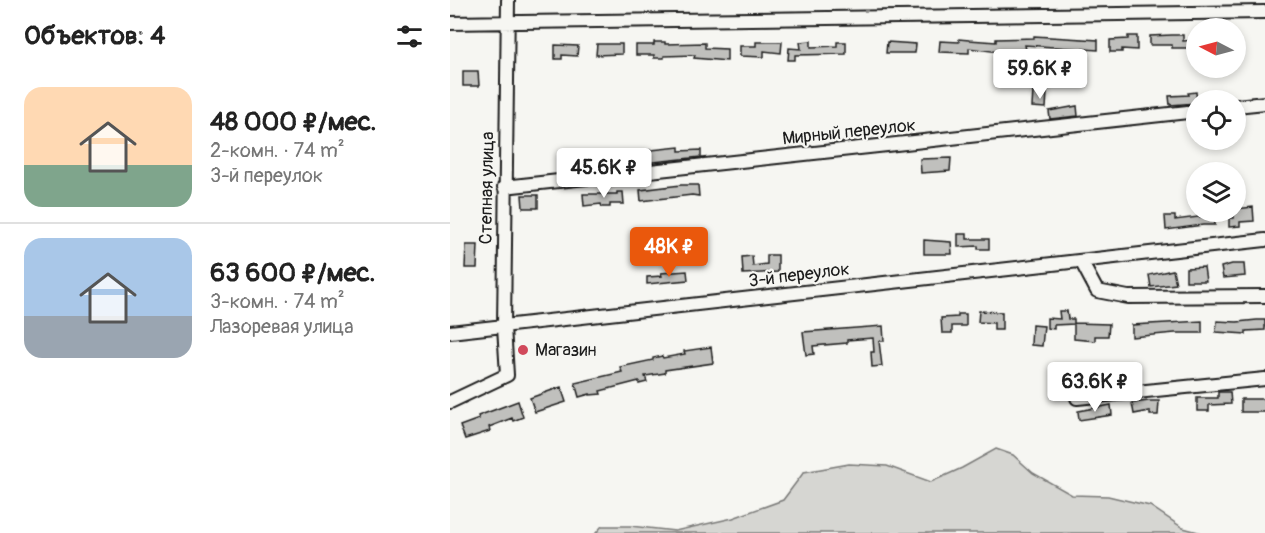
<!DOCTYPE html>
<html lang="ru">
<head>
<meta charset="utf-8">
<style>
  body { margin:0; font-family:Pangolin,sans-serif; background:#f6f6f6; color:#222; height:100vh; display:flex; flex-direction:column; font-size:22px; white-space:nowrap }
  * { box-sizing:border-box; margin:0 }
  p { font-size:20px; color:#767676 }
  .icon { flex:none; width:33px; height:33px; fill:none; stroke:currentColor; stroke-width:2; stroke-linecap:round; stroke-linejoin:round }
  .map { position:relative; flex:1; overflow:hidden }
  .details { display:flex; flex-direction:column; background:#fff; width:450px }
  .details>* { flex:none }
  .needle { width:39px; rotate:276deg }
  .controls { position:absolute; left:736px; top:18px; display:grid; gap:12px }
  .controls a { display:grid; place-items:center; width:60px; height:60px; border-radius:50%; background:#fff; box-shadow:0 3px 9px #0003; font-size:30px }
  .price { position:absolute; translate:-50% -51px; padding:0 14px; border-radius:6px; background:#fff; color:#222; font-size:20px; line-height:39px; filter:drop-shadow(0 2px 3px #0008) }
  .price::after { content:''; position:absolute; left:50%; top:36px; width:18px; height:14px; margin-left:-9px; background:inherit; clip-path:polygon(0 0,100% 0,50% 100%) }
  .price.on { background:#ea580c; color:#fff }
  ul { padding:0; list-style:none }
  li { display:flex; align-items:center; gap:18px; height:150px; padding:0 24px }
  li+li { border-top:2px solid #e0e0e0 }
  li span { display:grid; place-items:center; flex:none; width:168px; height:120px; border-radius:18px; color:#555 }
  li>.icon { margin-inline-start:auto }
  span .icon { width:72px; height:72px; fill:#fffc; stroke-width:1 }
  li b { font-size:26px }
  h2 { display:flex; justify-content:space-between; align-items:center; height:72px; padding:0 24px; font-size:26px }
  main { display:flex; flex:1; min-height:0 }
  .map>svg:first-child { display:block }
  .green { fill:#d6d6d2; stroke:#797977; stroke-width:1.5 }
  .building { fill:#c0c0bd; stroke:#1c1c1c; stroke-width:1.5 }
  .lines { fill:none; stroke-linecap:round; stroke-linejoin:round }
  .minor-casing { stroke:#1c1c1c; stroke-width:16 }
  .minor { stroke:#f6f6f2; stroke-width:12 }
  .poi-dot { fill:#d1495b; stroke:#f6f6f2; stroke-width:2 }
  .labels { text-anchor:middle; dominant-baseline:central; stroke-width:4.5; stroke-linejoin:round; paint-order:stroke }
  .street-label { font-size:18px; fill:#1c1c1c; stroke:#f6f6f2 }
  .poi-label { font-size:18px; fill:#1c1c1c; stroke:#f6f6f2; text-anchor:start }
</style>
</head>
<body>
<main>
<section class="details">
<h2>Объектов: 4<svg class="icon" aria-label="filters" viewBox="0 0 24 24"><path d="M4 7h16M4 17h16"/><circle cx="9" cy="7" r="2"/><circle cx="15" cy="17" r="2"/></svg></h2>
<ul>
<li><span style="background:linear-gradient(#ffd9b3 65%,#7fa58c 0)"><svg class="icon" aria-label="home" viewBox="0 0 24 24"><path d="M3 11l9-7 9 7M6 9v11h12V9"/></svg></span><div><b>48 000 ₽/мес.</b><p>2-комн. · 74 m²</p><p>3-й переулок</p></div></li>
<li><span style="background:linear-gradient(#a9c7e8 65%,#9aa5b1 0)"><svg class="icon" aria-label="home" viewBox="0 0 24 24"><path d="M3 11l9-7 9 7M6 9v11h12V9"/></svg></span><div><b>63 600 ₽/мес.</b><p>3-комн. · 74 m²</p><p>Лазоревая улица</p></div></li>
</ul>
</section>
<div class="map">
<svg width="815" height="533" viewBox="0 0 815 533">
  <rect width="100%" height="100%" fill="#f6f6f2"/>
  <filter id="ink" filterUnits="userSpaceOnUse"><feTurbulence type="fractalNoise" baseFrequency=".0167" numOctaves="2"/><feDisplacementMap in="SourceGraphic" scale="12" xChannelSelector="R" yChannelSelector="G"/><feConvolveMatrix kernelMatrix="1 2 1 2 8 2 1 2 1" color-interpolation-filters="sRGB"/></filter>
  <g filter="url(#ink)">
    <path class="green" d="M546,449L563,455L583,473L622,495L658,496L700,506L733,528L752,533H146L152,526H180L225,531L283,518L333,500L354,472L399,464L437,466L481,482L512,468Z"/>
    <path class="building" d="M722,35H733V41L747,40V48H722V45H700V36Z
      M584,36L648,40V50L575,45L576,50H556V53L519,48V53L489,52L490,41L509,42V39L519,40L546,42V39L584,38Z
      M678,36H687V50L672,49V52H660V40L678,39Z
      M361,41V47L387,46V42H396V54L345,55V60H338L339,48L351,49L350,42Z
      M204,42H215V44L255,43V48L277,49V61L244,58L245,55L214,56V58H204V55H186V45H204Z
      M306,42H332L331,53L314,51V57L290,56V46H306Z
      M437,42L466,44L465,53H436Z
      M147,44H172V54L146,55Z
      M105,45L128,46L127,56L112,55V59H105Z
      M13,71H28L29,86H13Z
      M583,91L597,92L596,108L582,107Z
      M746,92L747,103L720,105L719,96L739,95L738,93Z
      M627,106L628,116L600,119L599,111Z
      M229,147V151L251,150V157L184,164L183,152Z
      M501,158L500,171L471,173L470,159Z
      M231,185H248L249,196L242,195L191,201L190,190Z
      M167,192H173L174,204H160V207H152L151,204L134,206L133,194H167Z
      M72,195H88V208H73Z
      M803,207L804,221L790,222V226L779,227V218H784V212H786V209Z
      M764,215L765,225H753L716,230L715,216H725V220Z
      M508,234H517V239H539V249H528V246L508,247Z
      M474,240L501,242L502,254H474Z
      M16,245H28L27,268H15Z
      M317,255H328V272L293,274L292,257L302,256L303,266L317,264Z
      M782,264H794L795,276L773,278L771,267Z
      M754,267L756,281H736V268Z
      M723,270L726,284L701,287L699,275Z
      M237,271L238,280L197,284V277L212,276L211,273Z
      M529,311L552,312V330H544V323L528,322Z
      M609,311H617L618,319H624V324L604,325V329L597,328V318L610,319Z
      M508,314H516V326H502V333H492L491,318L508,317Z
      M807,320H815V330L796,331V334L766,332L767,321L787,322Z
      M752,321V333H725L682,337V325Z
      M624,323L659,324L658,336H645V341L624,339Z
      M582,325L594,326L592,346L581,345Z
      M433,326L434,341H429L432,366L422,367L421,352H424L423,338L397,340V343L363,346L364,354L356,355L353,332Z
      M261,347L263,363L215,370V373L195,376L197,382L189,384V381L150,391L151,394L140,395V394L129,397L125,383L172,372L170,367L203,360V358L212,356L213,358L235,354L234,351Z
      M111,387L116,402L85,412L80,398Z
      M768,392H780L781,404L759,405V411H747V398H768Z
      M791,399H815V412H791Z
      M68,401L73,417L63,421L62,418L39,427L40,431L15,439L10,426L29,419L28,416Z
      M699,401H709L708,415H700V411L684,414L682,403Z
      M661,405L662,415L629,420L628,411Z"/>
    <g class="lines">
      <g class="minor-casing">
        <path id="minor" d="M0,23L815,12
          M786,106L815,103
          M54,187L747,111
          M631,261L647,291L678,297L815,296
          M0,332L815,240
          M627,398L815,379
          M0,402L57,375L54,327L58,0"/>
      </g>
      <use href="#minor" class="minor"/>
    </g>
  </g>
  <circle class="poi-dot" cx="73" cy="350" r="6"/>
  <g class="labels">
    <g class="street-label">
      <text transform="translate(399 132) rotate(-6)">Мирный переулок</text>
      <text transform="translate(37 188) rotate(-89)">Степная улица</text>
      <text transform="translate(349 275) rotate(-7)">3-й переулок</text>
    </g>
    <g class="poi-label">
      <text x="85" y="350">Магазин</text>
    </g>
  </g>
</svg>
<div class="controls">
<a><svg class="needle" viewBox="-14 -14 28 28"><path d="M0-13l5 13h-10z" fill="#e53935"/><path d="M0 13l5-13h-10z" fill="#767676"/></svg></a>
<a><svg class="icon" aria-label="locate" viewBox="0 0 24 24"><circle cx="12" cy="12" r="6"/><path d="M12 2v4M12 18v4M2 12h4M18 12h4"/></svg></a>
<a><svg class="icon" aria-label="layers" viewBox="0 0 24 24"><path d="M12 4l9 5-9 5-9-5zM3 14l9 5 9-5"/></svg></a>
</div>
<b class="price" style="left:590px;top:100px">59.6K ₽</b>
<b class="price" style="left:154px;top:199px">45.6K ₽</b>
<b class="price on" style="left:219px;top:278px">48K ₽</b>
<b class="price" style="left:645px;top:413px">63.6K ₽</b>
</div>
</main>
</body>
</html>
